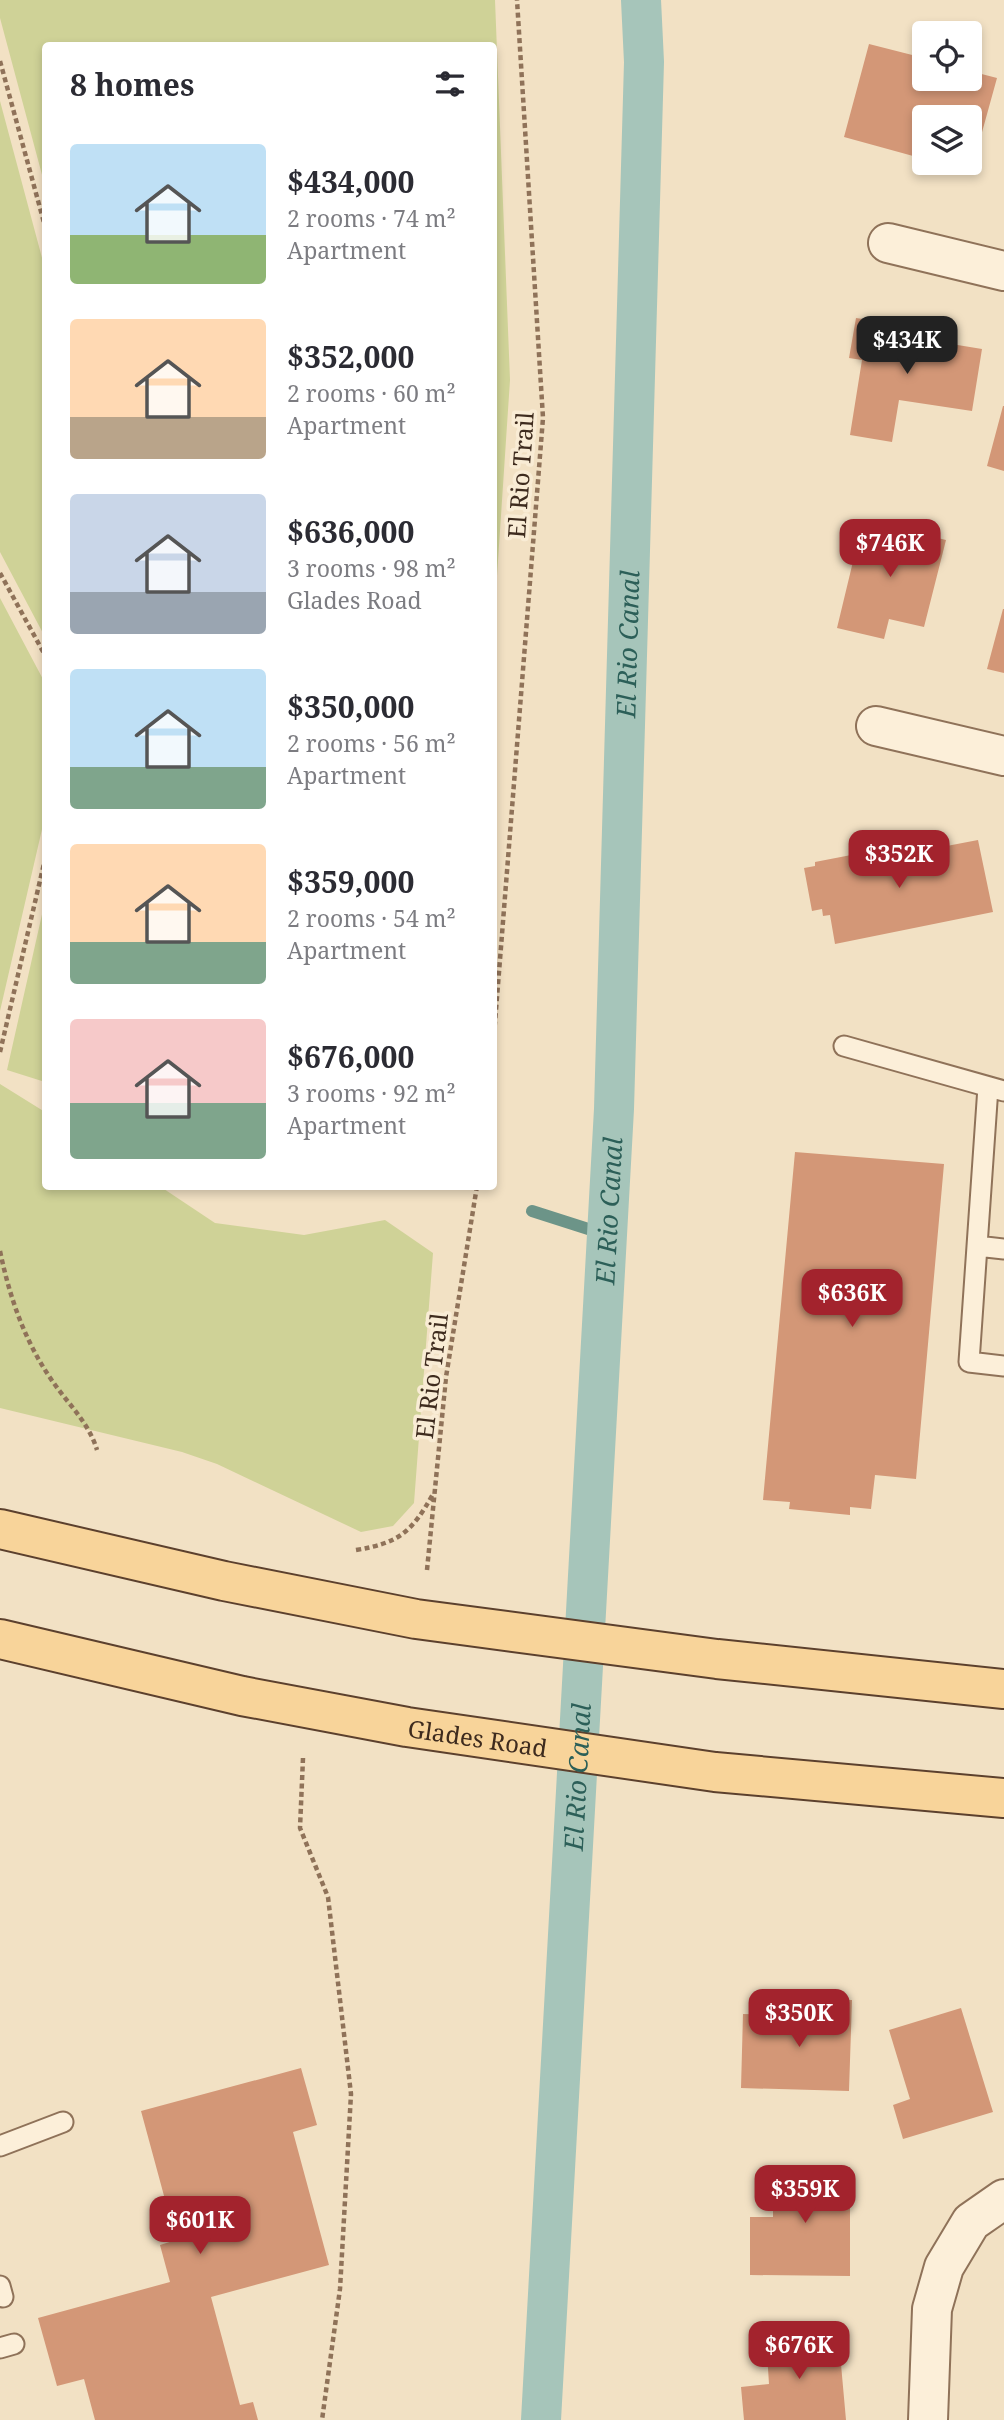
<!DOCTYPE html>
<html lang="en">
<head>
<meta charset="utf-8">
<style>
  body { margin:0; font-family:"Noto Serif",serif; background:#f7f7f7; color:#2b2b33; height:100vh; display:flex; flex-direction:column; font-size:26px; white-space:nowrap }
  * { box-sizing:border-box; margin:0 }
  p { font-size:23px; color:#7c7c81 }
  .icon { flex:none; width:38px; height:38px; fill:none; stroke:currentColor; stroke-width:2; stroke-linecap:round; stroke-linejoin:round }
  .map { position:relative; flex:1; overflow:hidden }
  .side { position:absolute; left:42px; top:42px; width:455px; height:1148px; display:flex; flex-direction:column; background:#fff; border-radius:7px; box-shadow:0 4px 10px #0003 }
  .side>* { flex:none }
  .controls { position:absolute; left:912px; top:21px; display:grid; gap:14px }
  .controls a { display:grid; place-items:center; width:70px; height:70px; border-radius:7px; background:#fff; box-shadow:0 4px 10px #0003; font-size:35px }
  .price { position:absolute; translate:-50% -60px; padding:0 16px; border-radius:14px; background:#a3232d; color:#fff; font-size:23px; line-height:46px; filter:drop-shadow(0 2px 4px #0008) }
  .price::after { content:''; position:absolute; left:50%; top:42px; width:21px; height:16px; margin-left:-10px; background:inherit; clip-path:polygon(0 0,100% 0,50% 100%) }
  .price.active { background:#222; color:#fff }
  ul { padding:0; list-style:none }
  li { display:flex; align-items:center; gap:21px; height:175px; padding:0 28px }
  li span { display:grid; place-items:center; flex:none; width:196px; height:140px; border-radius:7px; color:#555 }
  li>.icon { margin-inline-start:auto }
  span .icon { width:84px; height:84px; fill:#fffc; stroke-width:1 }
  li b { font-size:30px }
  h2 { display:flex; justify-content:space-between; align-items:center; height:84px; padding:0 28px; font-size:30px }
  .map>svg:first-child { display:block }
  .green { fill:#cfd297 }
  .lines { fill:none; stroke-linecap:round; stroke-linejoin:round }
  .stream { stroke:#6c9488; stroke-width:12 }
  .canal { stroke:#a6c5ba; stroke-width:40 }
  .building { fill:#d39777 }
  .lane-casing { stroke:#8f7259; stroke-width:23 }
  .street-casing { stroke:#8f7259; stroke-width:42 }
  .primary-casing { stroke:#5c402d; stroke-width:42 }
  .path { stroke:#8f7259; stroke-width:4.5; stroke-dasharray:5 3.5; stroke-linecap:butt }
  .lane { stroke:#fcefd9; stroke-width:19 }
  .street { stroke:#fcefd9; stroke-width:38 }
  .primary { stroke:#f8d49a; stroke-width:38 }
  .labels { text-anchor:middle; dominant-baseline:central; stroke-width:7; stroke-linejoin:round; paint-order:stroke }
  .street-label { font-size:24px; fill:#3e2b1e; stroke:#f9ecd5 }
  .water-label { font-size:26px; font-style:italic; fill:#2c5f58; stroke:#f9ecd5 }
</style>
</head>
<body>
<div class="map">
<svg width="1004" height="2420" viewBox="0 0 1004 2420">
  <rect width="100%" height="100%" fill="#f2e1c4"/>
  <path class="green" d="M0,0H495L510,380L494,621V46H46L45,186L0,18Z
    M0,101L45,269V637L0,552Z
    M0,598L45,683L46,812L0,1011Z
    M45,901V1082L7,1070Z
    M0,1084L45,1112L46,1186L161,1187L215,1223L304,1235L385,1220L433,1253L414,1503L393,1526L361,1532L217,1464L182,1452L0,1408Z"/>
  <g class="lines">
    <path class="stream" d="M532,1211L607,1235"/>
    <path class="canal" id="s1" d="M541,2420L614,1109L644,62L641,0"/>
  </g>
  <path class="building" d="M869,44L924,58V79H970V71L997,78L971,172L941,164L970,163V117H924V159L844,137Z
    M856,318L910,326L909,337L982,349L972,411L899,400L892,442L850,435L862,360L849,358Z
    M1003,406H1004V471L987,466Z
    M863,520L946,540L924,627L889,619L884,639L837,628Z
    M1003,609H1004V673L987,669Z
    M978,840L993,912L835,944L830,915L823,916L822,909L812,911L804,868L815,866V862L877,850L879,859Z
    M795,1152L944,1164L916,1479L875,1475L871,1509L850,1507V1515L789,1509L790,1502L763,1500Z
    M814,1999L852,2000L849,2091L741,2088L743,2014L813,2016Z
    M961,2008L993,2112L903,2139L893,2105L910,2099L889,2030Z
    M301,2068L317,2125L293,2132L329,2265L211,2297L240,2405L253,2402L258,2420H95L84,2379L57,2386L38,2318L170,2282L160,2245L176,2240L141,2111Z
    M773,2167H850V2276L750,2275V2217H773Z
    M838,2331L846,2420H744L741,2387L769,2384L766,2337Z"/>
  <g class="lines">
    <g class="lane-casing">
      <path id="lane" d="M844,1046L1004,1091
        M988,1087L969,1362L1004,1366
        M977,1246L1004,1249
        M0,2146L63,2122
        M0,2286L3,2297
        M0,2348L14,2344"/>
    </g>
    <g class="street-casing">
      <path id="street" d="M888,243L1004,271
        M876,726L1004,756
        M928,2420L932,2309L944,2267L971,2222L1004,2199"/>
    </g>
    <g class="primary-casing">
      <g id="primary">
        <path d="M0,1529L224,1581L416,1619L717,1659L1004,1689"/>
        <path id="s2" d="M0,1639L242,1696L407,1727L715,1772L1004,1798"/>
      </g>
    </g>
    <path class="path" d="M0,61L46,230
      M0,573L46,657
      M494,1035L543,418L517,0
      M0,1052L46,855
      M0,1251C10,1299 25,1342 53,1382C69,1405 89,1423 97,1450
      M356,1550C399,1543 412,1532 433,1494
      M427,1570L446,1377L477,1186
      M303,1758L300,1828L328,1897L351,2094L340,2289L322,2420"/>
    <use href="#lane" class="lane"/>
    <use href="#street" class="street"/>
    <use href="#primary" class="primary"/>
  </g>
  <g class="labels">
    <g class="street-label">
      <text transform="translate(520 475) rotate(-86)">El Rio Trail</text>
      <text transform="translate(431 1376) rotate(-83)">El Rio Trail</text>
      <text stroke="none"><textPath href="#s2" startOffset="488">Glades Road</textPath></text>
    </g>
    <g class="water-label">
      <text stroke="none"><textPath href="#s1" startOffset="1778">El Rio Canal</textPath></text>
      <text stroke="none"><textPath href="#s1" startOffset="1211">El Rio Canal</textPath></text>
      <text stroke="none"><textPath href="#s1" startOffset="644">El Rio Canal</textPath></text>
    </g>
  </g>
</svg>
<div class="controls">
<a><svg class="icon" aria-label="locate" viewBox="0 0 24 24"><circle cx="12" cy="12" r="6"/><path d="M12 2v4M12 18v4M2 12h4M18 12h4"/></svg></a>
<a><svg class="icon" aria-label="layers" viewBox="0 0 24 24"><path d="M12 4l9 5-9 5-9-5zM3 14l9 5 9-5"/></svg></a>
</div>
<b class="price active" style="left:907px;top:376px">$434K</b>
<b class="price" style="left:890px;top:579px">$746K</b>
<b class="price" style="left:899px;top:890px">$352K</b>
<b class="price" style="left:852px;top:1329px">$636K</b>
<b class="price" style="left:799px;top:2049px">$350K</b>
<b class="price" style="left:805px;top:2225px">$359K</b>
<b class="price" style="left:200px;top:2256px">$601K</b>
<b class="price" style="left:799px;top:2381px">$676K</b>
<section class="side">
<h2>8 homes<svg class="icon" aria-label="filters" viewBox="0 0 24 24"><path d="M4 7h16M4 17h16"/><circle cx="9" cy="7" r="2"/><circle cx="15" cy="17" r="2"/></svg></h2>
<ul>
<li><span style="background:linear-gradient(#bfe0f5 65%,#8fb573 0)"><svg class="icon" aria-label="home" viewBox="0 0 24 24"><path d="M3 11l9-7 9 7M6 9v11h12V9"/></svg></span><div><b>$434,000</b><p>2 rooms · 74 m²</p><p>Apartment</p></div></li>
<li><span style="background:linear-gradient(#ffd9b3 70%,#b9a48a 0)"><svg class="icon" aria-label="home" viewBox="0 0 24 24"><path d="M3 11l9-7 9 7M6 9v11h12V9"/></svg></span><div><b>$352,000</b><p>2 rooms · 60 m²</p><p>Apartment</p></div></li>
<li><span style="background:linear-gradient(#c9d6e8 70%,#9aa5b1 0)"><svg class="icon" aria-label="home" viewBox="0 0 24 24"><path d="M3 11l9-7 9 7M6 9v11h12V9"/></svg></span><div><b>$636,000</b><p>3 rooms · 98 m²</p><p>Glades Road</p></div></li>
<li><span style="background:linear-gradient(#bfe0f5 70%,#7fa58c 0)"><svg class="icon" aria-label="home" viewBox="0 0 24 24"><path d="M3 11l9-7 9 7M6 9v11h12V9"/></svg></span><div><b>$350,000</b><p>2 rooms · 56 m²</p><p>Apartment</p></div></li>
<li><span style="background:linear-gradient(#ffd9b3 70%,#7fa58c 0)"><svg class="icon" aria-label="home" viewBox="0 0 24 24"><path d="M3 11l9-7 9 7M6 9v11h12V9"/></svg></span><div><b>$359,000</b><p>2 rooms · 54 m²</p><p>Apartment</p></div></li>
<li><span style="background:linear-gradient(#f6c9c9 60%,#7fa58c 0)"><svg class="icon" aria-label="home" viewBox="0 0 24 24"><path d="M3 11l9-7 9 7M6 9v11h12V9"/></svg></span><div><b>$676,000</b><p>3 rooms · 92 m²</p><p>Apartment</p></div></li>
</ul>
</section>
</div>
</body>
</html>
